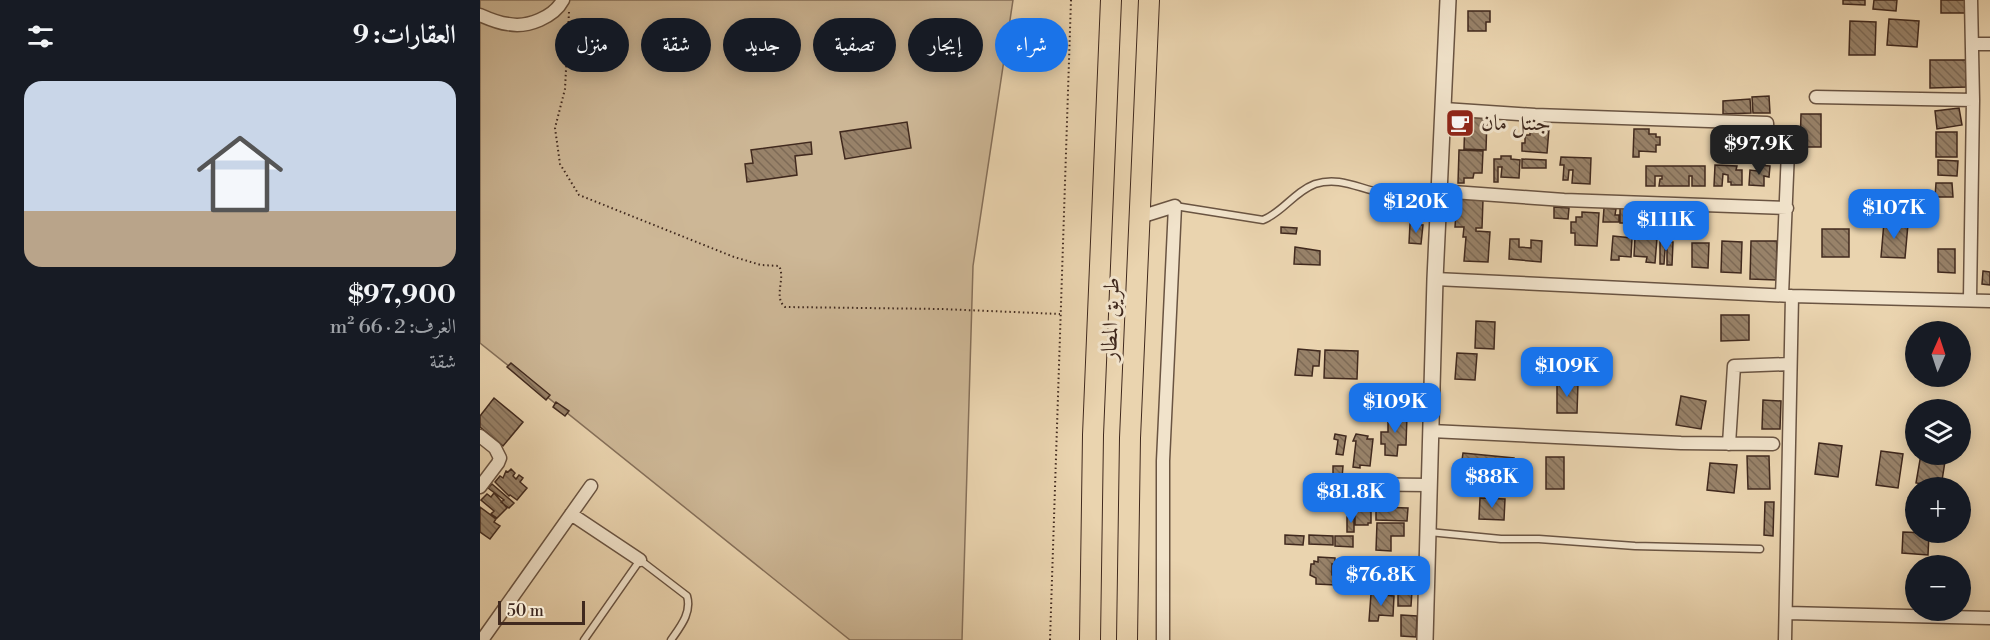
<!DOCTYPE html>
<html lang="ar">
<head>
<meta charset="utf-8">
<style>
  body { margin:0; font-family:"Libre Bodoni",Amiri,serif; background:#242831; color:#f1f3f6; direction:rtl; height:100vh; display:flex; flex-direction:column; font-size:22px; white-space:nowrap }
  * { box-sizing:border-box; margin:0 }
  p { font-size:20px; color:#9ea1a6 }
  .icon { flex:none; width:33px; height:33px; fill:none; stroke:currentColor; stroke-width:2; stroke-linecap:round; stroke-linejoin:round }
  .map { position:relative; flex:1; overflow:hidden; direction:ltr }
  .side { display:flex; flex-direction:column; background:#171b24; width:480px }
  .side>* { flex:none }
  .top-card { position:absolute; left:18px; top:18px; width:570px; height:54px; direction:rtl; display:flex; gap:12px }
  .needle { width:39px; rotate:3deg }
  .tools { position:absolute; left:1425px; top:321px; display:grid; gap:12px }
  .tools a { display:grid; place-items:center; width:66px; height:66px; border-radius:50%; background:#171b24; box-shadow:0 3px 15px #0003; font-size:30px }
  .scale { position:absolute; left:18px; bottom:15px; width:87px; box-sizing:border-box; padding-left:6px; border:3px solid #40291e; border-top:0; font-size:16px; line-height:21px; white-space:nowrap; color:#40291e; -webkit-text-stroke:4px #f1e3cb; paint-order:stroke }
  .price { position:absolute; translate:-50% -51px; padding:0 14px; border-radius:12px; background:#1a73e8; color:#fff; font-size:20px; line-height:39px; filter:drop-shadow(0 2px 3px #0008) }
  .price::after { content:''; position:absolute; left:50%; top:36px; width:18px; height:14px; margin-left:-9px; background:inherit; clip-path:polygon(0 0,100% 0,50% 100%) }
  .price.selected { background:#222; color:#fff }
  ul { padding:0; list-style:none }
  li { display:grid; align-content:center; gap:12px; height:318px; padding:0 24px }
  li+li { border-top:2px solid #363941 }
  li span { display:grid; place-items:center; height:186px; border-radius:18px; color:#555 }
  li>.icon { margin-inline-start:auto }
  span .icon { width:108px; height:108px; fill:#fffc; stroke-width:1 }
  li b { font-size:26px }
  h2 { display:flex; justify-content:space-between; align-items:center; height:72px; padding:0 24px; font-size:26px }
  .pill { padding:0 21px; border-radius:27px; background:#171b24; box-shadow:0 3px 15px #0003; font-size:21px; line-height:54px }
  .pill.selected { background:#1a73e8; color:#fff }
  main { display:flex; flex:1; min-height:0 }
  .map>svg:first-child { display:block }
  .grass { fill:#cdb796; stroke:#86705a; stroke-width:1.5 }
  .building { fill:url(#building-back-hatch); stroke:#40291e; stroke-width:1.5 }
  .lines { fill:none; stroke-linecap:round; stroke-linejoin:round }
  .service-casing { stroke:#6a5442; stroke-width:9 }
  .minor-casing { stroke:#6a5442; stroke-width:15 }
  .tertiary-casing { stroke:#6a5442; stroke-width:18 }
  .trunk-casing { stroke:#40291e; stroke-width:22 }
  .path { stroke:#40291e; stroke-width:2; stroke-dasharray:1.5 3; stroke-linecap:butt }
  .service { stroke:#f1e3cb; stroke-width:6 }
  .minor { stroke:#f1e3cb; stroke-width:12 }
  .tertiary { stroke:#f1e3cb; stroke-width:15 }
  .trunk { stroke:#ead4af; stroke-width:20 }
  .labels { text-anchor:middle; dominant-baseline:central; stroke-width:6; stroke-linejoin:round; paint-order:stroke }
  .poi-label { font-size:22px; fill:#40291e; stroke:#f1e3cb; text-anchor:start }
  .street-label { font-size:22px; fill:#40291e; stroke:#f1e3cb }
</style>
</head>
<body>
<main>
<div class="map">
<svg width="1510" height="640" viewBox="0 0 1510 640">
  <defs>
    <pattern id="building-back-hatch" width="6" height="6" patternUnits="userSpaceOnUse" patternTransform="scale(1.5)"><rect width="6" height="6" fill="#988269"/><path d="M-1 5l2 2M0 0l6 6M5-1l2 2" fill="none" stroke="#7d6a56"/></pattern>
  </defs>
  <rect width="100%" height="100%" fill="#ead4af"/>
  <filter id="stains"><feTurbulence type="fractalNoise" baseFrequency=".00333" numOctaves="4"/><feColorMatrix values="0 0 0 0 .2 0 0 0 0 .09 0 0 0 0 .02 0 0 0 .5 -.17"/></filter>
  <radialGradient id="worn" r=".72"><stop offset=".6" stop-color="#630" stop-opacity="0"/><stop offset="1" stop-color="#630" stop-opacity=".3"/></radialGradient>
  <path class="grass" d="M0,0H533L493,266L482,640H370L0,343Z"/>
  <path class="building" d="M1363,0H1385V5L1363,4Z
    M1394,0H1417L1416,11L1393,9Z
    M1461,0H1486V13H1461Z
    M988,11H1010V22H1006V31H988Z
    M1409,19L1439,21L1437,47L1407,45Z
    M1370,21L1396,22L1395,55H1369Z
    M1450,60H1486V87L1450,88Z
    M1289,96L1290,113H1273L1272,97Z
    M1270,99L1271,113L1243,114V101Z
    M1479,108L1482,125L1457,129L1455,111Z
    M1321,114H1341V147H1320Z
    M985,117L1007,118L1006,150L984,149Z
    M427,122L431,148L365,159L360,132Z
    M1050,127L1069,129L1067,153L1042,151V143H1045V135H1050Z
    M1154,129H1169V134H1176V137H1180V145H1176V152L1159,151V157H1153Z
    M1456,132H1477V157H1456Z
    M331,142L332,154L315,156L317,175L267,182L265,164L273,163L271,150Z
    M979,150L1003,151L1002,173H994L993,178H984V183H978Z
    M1021,156H1031V159L1040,160L1039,178L1021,177L1022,167H1018V182H1014V159H1021Z
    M1081,157L1111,158L1110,184L1092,183L1093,170H1089L1088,180H1083L1084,165H1080Z
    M1042,159L1066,160V168H1042Z
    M1458,160L1478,161L1477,176L1458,175Z
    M1235,165L1257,166L1256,170H1262V185H1251V182H1248V175L1243,174L1242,186H1234Z
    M1277,165L1290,166L1289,177L1284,176V186L1269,185L1270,170L1277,171Z
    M1166,166H1225V186H1212V176H1209V186H1179L1180,179H1182V176H1175V186H1166Z
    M1456,183H1472L1473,197H1455Z
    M1381,190L1392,191L1391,205L1380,204Z
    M977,199L1003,200L1002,228H996V231L1010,232L1008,262L984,261L986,237H983L984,227H975Z
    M1074,207L1089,208L1088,219L1074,218Z
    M1124,208L1136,209L1135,215H1139V222H1123Z
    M1140,208H1148V223H1140Z
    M1102,212L1119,213L1117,246L1095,245V233H1091V222H1096V217H1102Z
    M1404,222L1428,224L1425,258L1401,257Z
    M930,224L943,225L941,244L929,243Z
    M801,227L817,228L816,234L801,233Z
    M1342,229H1369V257H1342Z
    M1133,236L1152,238L1151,257L1139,256V260H1131Z
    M1155,237L1177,238L1175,263L1166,262L1167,257L1154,256Z
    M1030,239H1039V247L1051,248V240L1062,241L1061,262L1029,259Z
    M1242,241L1262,242L1261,273L1241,272Z
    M1271,241H1297L1296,280L1270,279Z
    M1180,242H1193L1192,265H1187V250H1185L1184,264H1180Z
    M1212,243H1229L1228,268L1212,267Z
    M815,247L840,251V265L814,264Z
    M1458,249H1475V273L1458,272Z
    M1503,271L1510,272V285L1502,284Z
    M1241,315H1269V340L1241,341Z
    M996,321L1015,322L1014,349L995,348Z
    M818,349L840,351L839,366H833L832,376L815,375Z
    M845,350L878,351L877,379L844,378Z
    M977,353L997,354L995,380L975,379Z
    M31,363L70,395L66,400L27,367Z
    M1077,382L1098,383L1097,413H1077Z
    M920,396L939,397L938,413L919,412Z
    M1201,396L1226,401L1221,429L1196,425Z
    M14,398L43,422L23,446L0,427V416Z
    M1283,400L1301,401L1300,429H1282Z
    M76,402L89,411L85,416L73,407Z
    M908,414L927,415L926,445H918L917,456L905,455V444H901V432H908Z
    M855,434L866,436L863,455L856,454L858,440L854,439Z
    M876,434L888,436L887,439H893L890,466L880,465V468L873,467L876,441H873Z
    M1339,443L1362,446L1358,477L1335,474Z
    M1401,451L1423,454L1418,488L1396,485Z
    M983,453L1034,458L1032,478L980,474Z
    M1441,454L1466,455L1461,487L1436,483Z
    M1267,456H1289L1290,489H1268Z
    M1066,457H1084V489H1066Z
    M1230,463L1257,465L1254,493L1227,490Z
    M853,466H863L862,478H853Z
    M31,469L35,473L33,476L36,479L39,475L43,478L40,482L47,488L37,500L30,495L29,496L15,482L20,476L23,478L26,471L28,472Z
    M12,484L34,503L29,508L21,502L24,500L8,488Z
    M14,493L27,508L17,518L11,514L14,511L1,500L7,494L11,497Z
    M1000,498L1025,499L1024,520L999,519Z
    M1285,502H1294L1293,536L1284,535Z
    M0,507L16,519L14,522L20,526L10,539L0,532Z
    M896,507L928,508L927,521L896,520Z
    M891,510V523H888V525H875V511Z
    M870,514H874V532H867V517H870Z
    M897,523H924V536H911V551L896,550Z
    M1423,532L1449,533L1448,555L1422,553Z
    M805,535L824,536L823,545L805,544Z
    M829,535L853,536V545L829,544Z
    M855,536H873V547L855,546Z
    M838,557L855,558V564H852V575L857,576L856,585L836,584V578L830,575L831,564H834V561L838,562Z
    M917,569H931V585L916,584Z
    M918,591H932L931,606H918Z
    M891,594L914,596L913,616L899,615L898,621H889Z
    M921,615L937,616L936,637L921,636Z"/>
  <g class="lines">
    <g class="service-casing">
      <path id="service" d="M695,206L783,220C803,212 814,192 835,184C860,176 879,189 903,193C921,196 940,191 958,189
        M949,532L1021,539H1059L1155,546L1280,549
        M104,640L160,560L207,596C212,613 200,627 191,640"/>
    </g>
    <g class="minor-casing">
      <path id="minor" d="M0,15C9,19 18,23 28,24C48,28 74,17 83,0
        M1492,44H1510
        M1336,97L1493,100
        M964,109L1055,115L1287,123L1288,150L1308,151L1302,295
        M959,191L1084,200L1307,208
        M660,217L695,206L683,461V640
        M955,279L1312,296L1510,301
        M1490,299L1493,100L1491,0
        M951,431L1201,443L1293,444
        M0,436L15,448L20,458L18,463L0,487
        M1249,444L1254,366L1310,364
        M856,484L949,485
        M91,514L160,560
        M1307,613L1510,618
        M2,640L111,486
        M1305,640L1312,296"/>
    </g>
    <g class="tertiary-casing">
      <path id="tertiary" d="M945,640L955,279L968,0"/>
    </g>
    <g class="trunk-casing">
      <path id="trunk" d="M610,640L613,435L631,0
        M647,640L650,438L669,0"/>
    </g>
    <path class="path" d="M89,12L85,89L75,128L80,164L99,195L254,257L281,265L299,266C306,278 293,297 305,307L462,309L580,314
      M570,640L591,0"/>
    <use href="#service" class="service"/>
    <use href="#minor" class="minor"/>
    <use href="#tertiary" class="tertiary"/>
    <use href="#trunk" class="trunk"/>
  </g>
  <defs>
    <g id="cafe-square" transform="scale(1.5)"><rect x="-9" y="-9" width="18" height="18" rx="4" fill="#8f2418" stroke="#f1e3cb"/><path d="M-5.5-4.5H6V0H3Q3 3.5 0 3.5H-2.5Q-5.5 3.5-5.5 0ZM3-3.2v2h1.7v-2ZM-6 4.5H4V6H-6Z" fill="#fff"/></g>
  </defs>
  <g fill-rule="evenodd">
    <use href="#cafe-square" x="980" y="123"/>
  </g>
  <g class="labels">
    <g class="poi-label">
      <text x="1001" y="123">جنتل مان</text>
    </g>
    <g class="street-label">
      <text transform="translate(631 319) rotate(-88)">طريق المطار</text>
    </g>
  </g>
  <rect width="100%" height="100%" filter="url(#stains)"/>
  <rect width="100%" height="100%" fill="url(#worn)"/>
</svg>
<div class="tools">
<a><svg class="needle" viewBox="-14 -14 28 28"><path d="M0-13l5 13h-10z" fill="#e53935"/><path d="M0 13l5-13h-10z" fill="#9ea1a6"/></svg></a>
<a><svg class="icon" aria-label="layers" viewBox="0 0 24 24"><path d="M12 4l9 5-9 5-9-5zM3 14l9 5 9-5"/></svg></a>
<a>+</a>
<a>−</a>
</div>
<div class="scale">50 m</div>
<b class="price selected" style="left:1279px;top:176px">$97.9K</b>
<b class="price" style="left:936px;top:234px">$120K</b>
<b class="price" style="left:1414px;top:240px">$107K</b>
<b class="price" style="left:1186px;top:252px">$111K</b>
<b class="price" style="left:1087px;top:398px">$109K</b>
<b class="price" style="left:915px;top:434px">$109K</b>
<b class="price" style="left:1012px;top:509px">$88K</b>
<b class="price" style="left:871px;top:524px">$81.8K</b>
<b class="price" style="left:901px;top:607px">$76.8K</b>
<div class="top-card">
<a class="pill selected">شراء</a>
<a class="pill">إيجار</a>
<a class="pill">تصفية</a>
<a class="pill">جديد</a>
<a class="pill">شقة</a>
<a class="pill">منزل</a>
</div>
</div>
<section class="side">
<h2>العقارات: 9<svg class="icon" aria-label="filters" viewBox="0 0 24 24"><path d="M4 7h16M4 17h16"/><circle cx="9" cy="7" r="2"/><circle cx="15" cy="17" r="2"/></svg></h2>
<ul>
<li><span style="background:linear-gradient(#c9d6e8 70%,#b9a48a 0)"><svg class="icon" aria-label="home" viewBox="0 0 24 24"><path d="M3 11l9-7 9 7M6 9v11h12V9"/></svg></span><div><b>$97,900</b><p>الغرف: 2 · 66 m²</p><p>شقة</p></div></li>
</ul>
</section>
</main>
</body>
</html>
